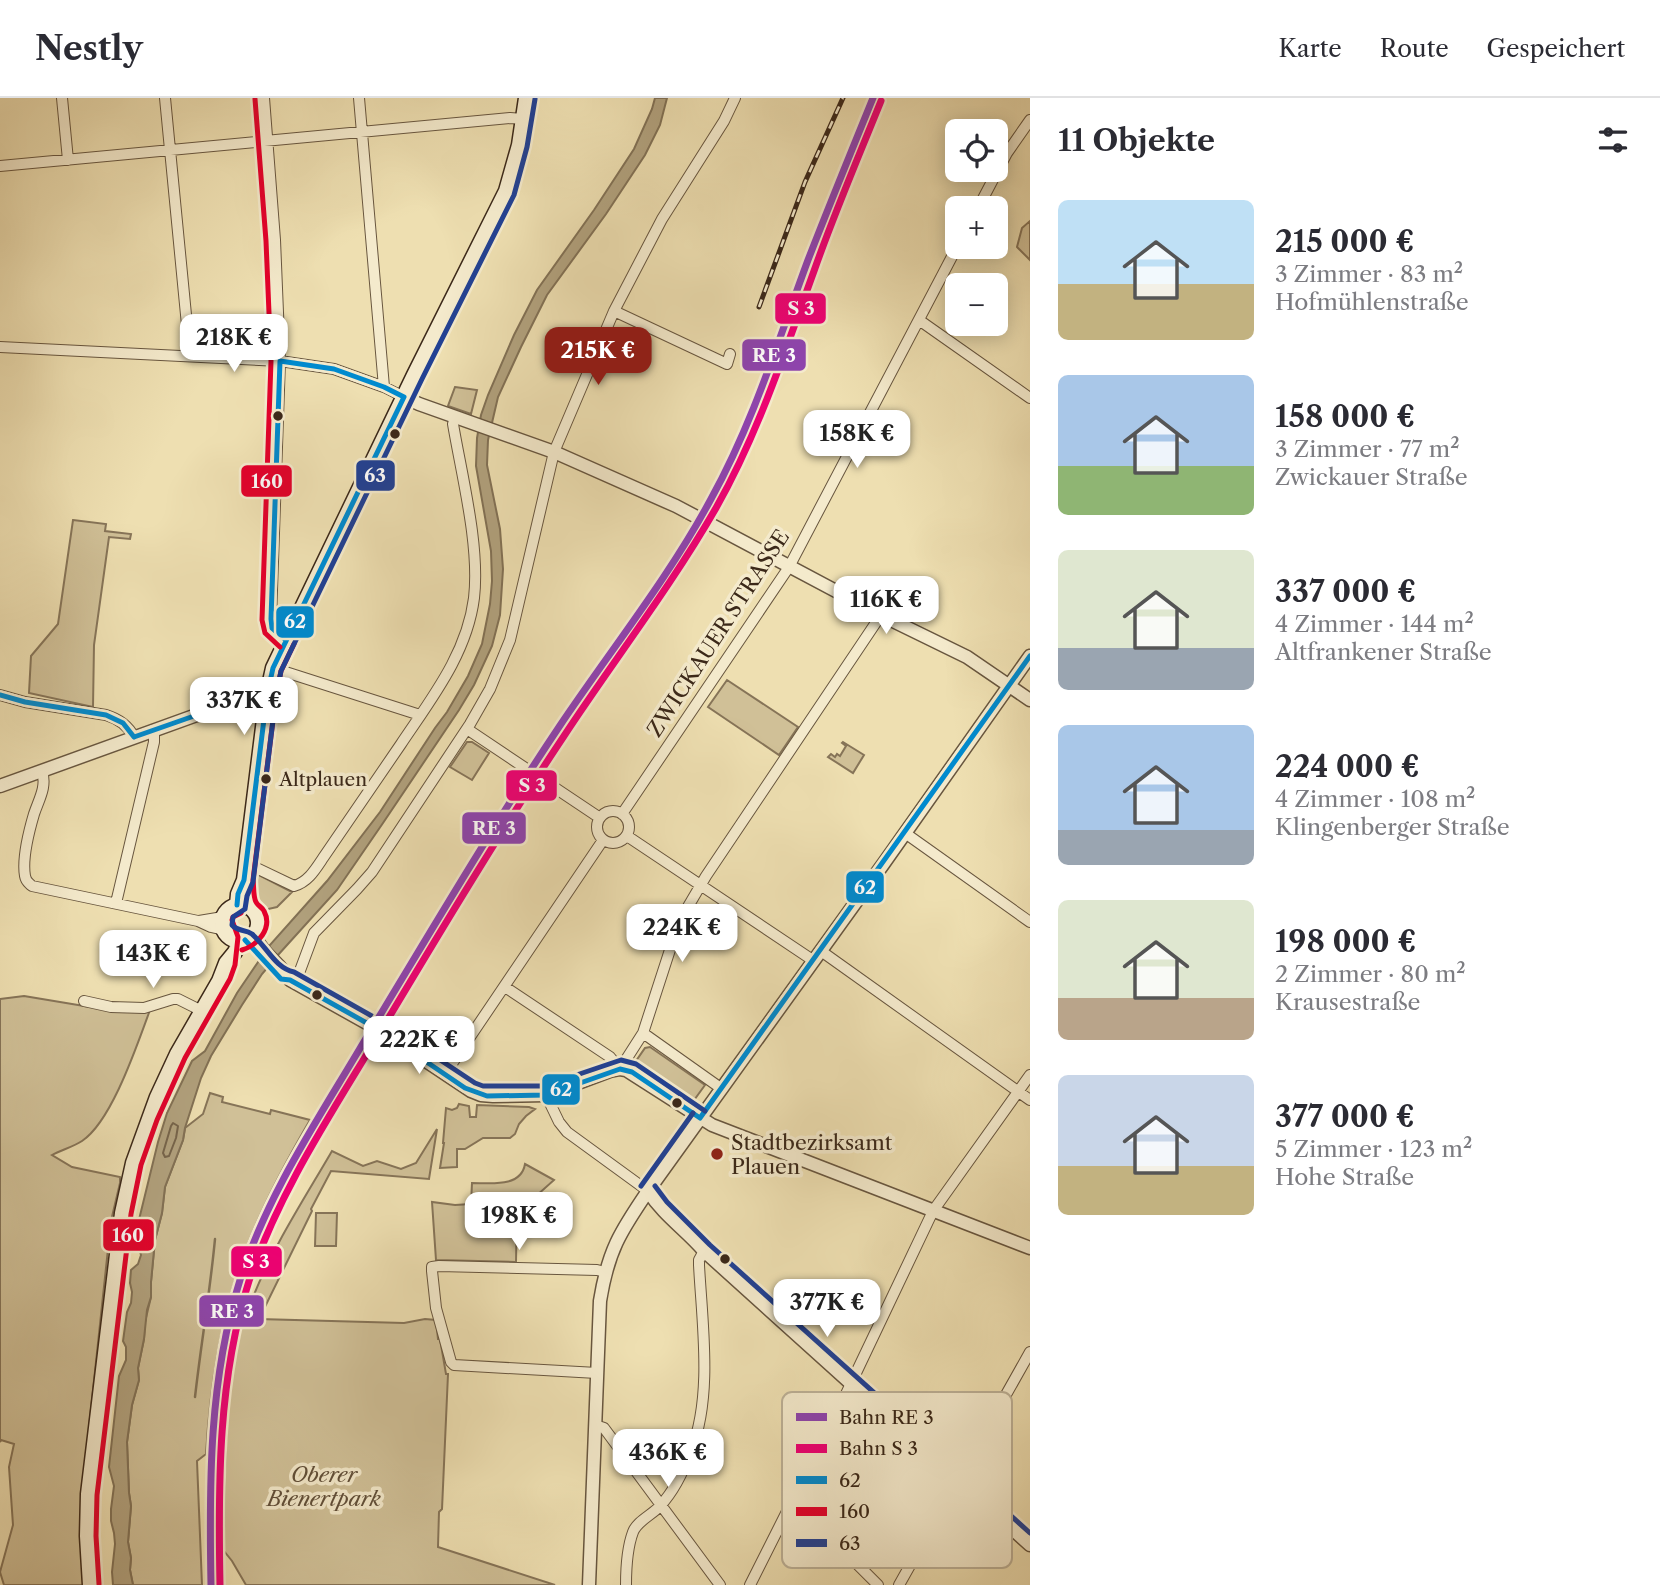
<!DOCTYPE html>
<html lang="de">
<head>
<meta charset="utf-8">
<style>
  body { margin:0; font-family:"Libre Caslon Text",serif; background:#f2f2f3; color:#2b2b33; height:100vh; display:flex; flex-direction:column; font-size:26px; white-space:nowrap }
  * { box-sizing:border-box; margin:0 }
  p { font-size:23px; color:#7c7c81 }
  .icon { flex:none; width:38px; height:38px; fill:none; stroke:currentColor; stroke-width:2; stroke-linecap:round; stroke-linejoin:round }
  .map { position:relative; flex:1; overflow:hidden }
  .drawer { display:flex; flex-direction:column; background:#fff; width:630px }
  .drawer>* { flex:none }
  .tools { position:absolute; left:945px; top:21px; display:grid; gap:14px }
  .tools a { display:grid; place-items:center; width:63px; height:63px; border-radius:10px; background:#fff; box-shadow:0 4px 18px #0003; font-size:35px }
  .price { position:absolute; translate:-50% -60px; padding:0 16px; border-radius:14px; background:#fff; color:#222; font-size:23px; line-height:46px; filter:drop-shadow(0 2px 4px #0008) }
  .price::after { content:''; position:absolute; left:50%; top:42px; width:21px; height:16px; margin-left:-10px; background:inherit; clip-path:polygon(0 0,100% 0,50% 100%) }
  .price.active { background:#8f2418; color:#fff }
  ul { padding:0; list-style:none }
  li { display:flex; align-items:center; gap:21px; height:175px; padding:0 28px }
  li span { display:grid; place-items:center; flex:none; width:196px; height:140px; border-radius:10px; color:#555 }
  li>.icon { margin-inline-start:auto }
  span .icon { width:84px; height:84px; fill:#fffc; stroke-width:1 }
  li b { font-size:30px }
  h2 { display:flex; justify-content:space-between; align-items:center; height:84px; padding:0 28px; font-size:30px }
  header { display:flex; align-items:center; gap:42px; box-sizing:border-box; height:98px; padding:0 35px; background:#fff; border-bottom:2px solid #e1e1e2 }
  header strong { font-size:33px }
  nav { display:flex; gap:38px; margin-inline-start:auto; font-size:24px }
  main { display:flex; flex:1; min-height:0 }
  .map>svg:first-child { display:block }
  .green { fill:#d0c097; stroke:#867458; stroke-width:2 }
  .water { fill:#b1a17d; stroke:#827155; stroke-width:2 }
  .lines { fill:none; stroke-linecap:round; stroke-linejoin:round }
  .shore { stroke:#76644b; stroke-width:2 }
  .stream { stroke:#827155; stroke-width:2.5 }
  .minor-casing { stroke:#68563f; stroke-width:12 }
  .tertiary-casing { stroke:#68563f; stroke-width:15 }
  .secondary-casing { stroke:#3b2819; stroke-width:17 }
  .minor { stroke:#f4eacc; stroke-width:10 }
  .tertiary { stroke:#f4eacc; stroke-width:12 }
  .secondary { stroke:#f4eacc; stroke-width:14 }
  .rail-casing { stroke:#3b2819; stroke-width:5 }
  .rail { stroke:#f4eacc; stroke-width:2.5; stroke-dasharray:8; stroke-linecap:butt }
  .bus-1-casing { stroke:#f4eacc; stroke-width:10 }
  .bus-2-casing { stroke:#f4eacc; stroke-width:10 }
  .bus-3-casing { stroke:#f4eacc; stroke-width:10 }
  .bus-1 { stroke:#008ace; stroke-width:5 }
  .bus-2 { stroke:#e4002b; stroke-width:5 }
  .bus-3 { stroke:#224193; stroke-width:5 }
  .rail-1-casing { stroke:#f4eacc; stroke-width:12 }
  .rail-2-casing { stroke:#f4eacc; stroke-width:12 }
  .rail-1 { stroke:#8e44ad; stroke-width:7 }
  .rail-2 { stroke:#ed0172; stroke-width:7 }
  .bus-dot { fill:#3b2819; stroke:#f4eacc; stroke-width:2.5 }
  .poi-dot { fill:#8f2418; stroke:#f4eacc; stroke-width:2.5 }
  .labels { text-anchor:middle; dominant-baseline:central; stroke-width:7; stroke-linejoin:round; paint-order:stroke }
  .bus-label { font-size:19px; fill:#3b2819; stroke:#f4eacc; text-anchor:start }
  .street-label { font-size:21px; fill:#3b2819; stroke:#f4eacc }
  .poi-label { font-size:21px; fill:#3b2819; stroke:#f4eacc; text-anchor:start }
  .park-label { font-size:21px; font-style:italic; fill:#604e38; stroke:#f4eacc }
  .key { fill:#f4eacc; stroke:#bcb096; stroke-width:2 }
  .key-label { font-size:19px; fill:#3b2819 }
  .line-badge { stroke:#f4eacc; stroke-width:2.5 }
  .badge-label { font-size:19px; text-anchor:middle; font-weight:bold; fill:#fff }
</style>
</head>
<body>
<header>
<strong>Nestly</strong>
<nav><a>Karte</a><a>Route</a><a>Gespeichert</a></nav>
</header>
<main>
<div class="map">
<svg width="1030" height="1487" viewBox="0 0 1030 1487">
  <rect width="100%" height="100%" fill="#eedfb1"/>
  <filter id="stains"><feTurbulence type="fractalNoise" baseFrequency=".00286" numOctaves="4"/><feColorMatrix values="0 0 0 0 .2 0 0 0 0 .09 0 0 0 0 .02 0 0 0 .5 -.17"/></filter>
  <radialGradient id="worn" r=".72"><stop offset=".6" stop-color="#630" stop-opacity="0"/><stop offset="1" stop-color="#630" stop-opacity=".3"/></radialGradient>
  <path class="green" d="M1030,123V162L1017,149L1022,130Z
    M455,289L477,292L471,316L448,308Z
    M73,422L106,426L105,433L131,436L130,441L109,439L94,547L93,609L29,595L31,558L58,526Z
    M727,582L798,629L779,657L708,609Z
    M467,644H472L489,655L472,682L450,669Z
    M843,644L864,657L853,675L828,659L831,656L835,659L837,656L840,658L846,648L842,645Z
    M255,775L292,794L277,809L264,812C252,799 254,793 255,775Z
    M24,898L90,909L150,912C137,947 112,1023 82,1043C73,1049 61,1052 52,1057L72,1069L120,1079V1085L111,1123L82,1395L84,1487H4L0,1474L13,1427L9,1369L14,1346L1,1342L0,1344V901Z
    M650,949L705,987L692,1005L637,968L636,963L645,950Z
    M210,995L223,999L222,1004L270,1016L271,1012L310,1022C285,1065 261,1109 244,1156C220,1220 210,1288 206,1356L197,1363L202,1487H133L130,1472L131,1460L128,1444L131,1408L129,1395L127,1344L132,1307L139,1282L138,1270L144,1241L145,1224L151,1199V1184L155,1142L162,1115L165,1089L183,1042L185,1030L203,1016Z
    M459,1006L469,1008L470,1019H476L477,1007L529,1009L535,1011L526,1018L519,1026L515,1036L510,1040H483L465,1051H457V1069L440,1070L444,1045H443L446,1010L452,1012L457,1010Z
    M437,1031L429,1081L331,1073L311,1111L312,1113L259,1221L404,1225L425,1221L436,1222L438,1241H440L446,1276H448L442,1411L439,1414L438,1449L555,1487H246L232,1463L224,1453C225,1381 223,1305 240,1234C243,1224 248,1214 251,1204C272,1150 303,1103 332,1053L363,1068L377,1063L401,1071L416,1065Z
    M525,1066L554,1082L526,1107H517L516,1164L436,1162L432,1104L455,1107L471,1106L472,1085C490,1085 521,1090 525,1066Z
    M316,1115H337L336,1148H315Z"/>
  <path class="water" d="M655,0H667L660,27L645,57L606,116L547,197L521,249L498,299L488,342L487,367L500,431L503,471L500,517L492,548L474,587L459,612L383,725L337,792L278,857L262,876L242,907L211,958L201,980L185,1030L183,1042L165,1089L162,1115L155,1142L151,1184V1199L147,1212L144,1241L138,1270L139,1282L132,1307L127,1344L129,1395L131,1408L128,1444L131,1460L130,1472L133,1487H113L112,1474L115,1446L114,1435L111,1423V1411L114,1388L109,1369L119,1278L126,1262V1249L123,1243L127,1214L131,1205L132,1194L130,1185L131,1172L138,1166L141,1157L135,1138L158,1044L167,1015L192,963L205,953L237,895L269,848L327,783L380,714L435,630L447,614L468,578L482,546L490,506L492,483L491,453L476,368L477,340L481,317L488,297L514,237L537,192L594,112L634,51L652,11Z"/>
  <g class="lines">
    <path class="shore" d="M173,1025L178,1028L176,1040L169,1058L165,1059L163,1055L171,1028Z"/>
    <path class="stream" d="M195,1299C201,1246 210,1194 215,1141"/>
    <g class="minor-casing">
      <path id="minor" d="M62,0L68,62
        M165,0L190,258
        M264,0L275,142L280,263L271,521L272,530L286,542
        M359,0L384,289
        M0,68L510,20L523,21
        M978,110L1007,55L1030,22
        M614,213L727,266L730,256
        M919,222L1030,300
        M0,249L280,263L334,271L384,289L404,299
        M273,570L420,617
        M0,597L25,604L106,617C119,621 128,627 134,639
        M467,631L600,720
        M42,673C47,689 39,701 34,716C29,733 22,761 25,778C26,784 28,784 32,788L198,823L211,829L224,832
        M597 729a16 16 0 1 1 32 0a16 16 0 1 1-32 0Z
        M622,716L789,469L957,149
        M905,735L1030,824
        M627,738L814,863
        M246,765L294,788C308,784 315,772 323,760C349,722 375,684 401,646C431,601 467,556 474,500C480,448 462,379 453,326L455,319
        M116,805L154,644V637L153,632
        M199,823L223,819
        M821,853L1030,1002
        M295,886L314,835L357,791L372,774L470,626L490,591L510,542L554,354L614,213L662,121L724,23L735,0
        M505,889L610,959L620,971L643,935L679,824L706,778L881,517
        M84,903L111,909L144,910L173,901H178L202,913
        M643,935L722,991
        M445,976L603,742
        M546,997L559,1024L567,1034L648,1093
        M597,1275L454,1267L451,1264L436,1210L432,1173V1169L439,1168L597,1172L605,1174
        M595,1327L604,1330L720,1487
        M792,1403L800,1409L878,1487
        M626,1487C626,1470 627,1450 633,1434C637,1423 652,1417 660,1408C674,1393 684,1372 691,1353C713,1298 702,1225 699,1167V1162L704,1153
        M750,1487L846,1296L933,1113L1030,977
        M899,1487L1030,1254"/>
    </g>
    <g class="tertiary-casing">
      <path id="tertiary" d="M404,299L419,306L554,354L676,408L881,517L967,559L1030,602
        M0,688L216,610L254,597H267
        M254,836C261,855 280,865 290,882L381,933L471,993L481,997L493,998L546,997L610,973L620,971L626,972L712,1027L1030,1150
        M648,1093C664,1118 685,1131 704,1153L1030,1447
        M589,1487L600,1203C608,1153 620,1134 648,1093L884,765L1030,558"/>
    </g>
    <g class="secondary-casing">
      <path id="secondary" d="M237,807L238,796L244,782L267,597L273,570L414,277L506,93L519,47L526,0
        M222 825a18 18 0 1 1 36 0a18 18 0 1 1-36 0Z
        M90,1487L87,1438L88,1396L122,1115L133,1065L157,999L177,956L219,883L226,865L235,854L240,843"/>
    </g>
    <use href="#minor" class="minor"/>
    <use href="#tertiary" class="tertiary"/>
    <use href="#secondary" class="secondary"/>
    <g class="rail-casing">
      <path id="rail" d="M759,209L805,84L843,0"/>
    </g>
    <use href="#rail" class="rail"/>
    <g class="bus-1-casing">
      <path id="bus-1" d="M0,597L25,604L106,617L123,625L134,639
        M134,639L254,597H267
        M237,807L238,796L244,782L267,597L273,570L404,299L384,289L334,271L280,263L271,521L272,530L286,542
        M245,842L281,881L290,882L381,933L465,990L487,998L546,997L620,971L632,974L700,1020
        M700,1020L1030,558"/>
    </g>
    <g class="bus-2-casing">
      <path id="bus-2" d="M255,1L266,143L271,263L262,522L265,535L280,549
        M242,852C258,847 273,830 264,813C262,809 258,808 256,804C253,799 254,788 253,782L276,598L281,573L294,546
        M99,1486L96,1438L97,1397L131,1116L141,1067L157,1022L185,960L230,881L235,867L238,839L232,822L233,819L241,815"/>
    </g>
    <g class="bus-3-casing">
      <path id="bus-3" d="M535,1L527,49L514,97L422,281L281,573L276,598L253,784L247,798L245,811L233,819L232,827C238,834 245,831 252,836C267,849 275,870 294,874L386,926L475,985L483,988H544L621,962L636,966L705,1013
        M641,1088L693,1015
        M655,1088L667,1104L710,1147L1030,1435"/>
    </g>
    <use href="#bus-1" class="bus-1"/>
    <use href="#bus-2" class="bus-2"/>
    <use href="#bus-3" class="bus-3"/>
    <g class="rail-1-casing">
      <path id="rail-1" d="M211,1487C209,1385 209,1281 240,1182C267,1097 317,1023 362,947C427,840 490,732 559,629C610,553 668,481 711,401C753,325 778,243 808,162C829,108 851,54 873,0"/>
    </g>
    <g class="rail-2-casing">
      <path id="rail-2" d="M220,1487C218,1385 218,1280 249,1183C278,1096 329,1019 376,941C437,839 498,737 564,638C614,562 670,490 716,410C758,336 785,253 814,173C834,116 858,60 881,3"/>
    </g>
    <use href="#rail-1" class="rail-1"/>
    <use href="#rail-2" class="rail-2"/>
  </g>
  <g class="bus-dot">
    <circle cx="278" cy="318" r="6"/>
    <circle cx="395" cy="336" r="6"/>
    <circle cx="266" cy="681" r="6"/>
    <circle cx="317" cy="897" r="6"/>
    <circle cx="677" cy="1005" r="6"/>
    <circle cx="725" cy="1161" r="6"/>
  </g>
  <circle class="poi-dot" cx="717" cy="1056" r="7"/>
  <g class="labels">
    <g class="bus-label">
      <text x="279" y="681">Altplauen</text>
    </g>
    <g class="street-label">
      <text transform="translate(718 535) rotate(-57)">ZWICKAUER STRASSE</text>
    </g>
    <g class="poi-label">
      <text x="731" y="1044">Stadtbezirksamt<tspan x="731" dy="24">Plauen</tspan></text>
    </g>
    <g class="park-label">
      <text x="324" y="1376">Oberer<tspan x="324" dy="24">Bienertpark</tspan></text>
    </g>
  </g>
  <rect x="782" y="1294" width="230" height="176" rx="10" class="key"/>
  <rect x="796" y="1315" width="31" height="8" fill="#8e44ad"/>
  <rect x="796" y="1346" width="31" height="9" fill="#ed0172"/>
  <rect x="796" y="1378" width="31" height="8" fill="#008ace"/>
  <rect x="796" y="1409" width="31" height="9" fill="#e4002b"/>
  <rect x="796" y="1441" width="31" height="8" fill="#224193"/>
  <g class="key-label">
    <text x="839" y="1326">Bahn RE 3</text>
    <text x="839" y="1357">Bahn S 3</text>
    <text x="839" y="1389">62</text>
    <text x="839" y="1420">160</text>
    <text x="839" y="1452">63</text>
  </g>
  <g class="line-badge">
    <rect x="774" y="194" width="53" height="33" rx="7" fill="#ed0172"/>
    <rect x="741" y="240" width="66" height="34" rx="7" fill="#8e44ad"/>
    <rect x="355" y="361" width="41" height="33" rx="7" fill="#224193"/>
    <rect x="240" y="366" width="53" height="34" rx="7" fill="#e4002b"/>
    <rect x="275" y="507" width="40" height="34" rx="7" fill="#008ace"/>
    <rect x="505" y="671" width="53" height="33" rx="7" fill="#ed0172"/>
    <rect x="461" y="713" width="66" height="34" rx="7" fill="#8e44ad"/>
    <rect x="845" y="772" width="40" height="34" rx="7" fill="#008ace"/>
    <rect x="541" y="975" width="40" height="33" rx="7" fill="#008ace"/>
    <rect x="102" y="1120" width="53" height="34" rx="7" fill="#e4002b"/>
    <rect x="230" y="1147" width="53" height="33" rx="7" fill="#ed0172"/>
    <rect x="198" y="1196" width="67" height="34" rx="7" fill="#8e44ad"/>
  </g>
  <g class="badge-label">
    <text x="801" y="217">S 3</text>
    <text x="774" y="264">RE 3</text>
    <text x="375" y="384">63</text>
    <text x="267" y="390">160</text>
    <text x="295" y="530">62</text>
    <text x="532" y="694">S 3</text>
    <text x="494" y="737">RE 3</text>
    <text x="865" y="796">62</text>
    <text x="561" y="998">62</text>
    <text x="128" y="1144">160</text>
    <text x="256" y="1170">S 3</text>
    <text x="232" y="1220">RE 3</text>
  </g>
  <rect width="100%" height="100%" filter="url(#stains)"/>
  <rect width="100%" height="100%" fill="url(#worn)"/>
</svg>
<div class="tools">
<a><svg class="icon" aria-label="locate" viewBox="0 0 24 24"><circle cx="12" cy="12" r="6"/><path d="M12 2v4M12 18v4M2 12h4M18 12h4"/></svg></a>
<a>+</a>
<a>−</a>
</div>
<b class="price" style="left:234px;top:276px">218K €</b>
<b class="price active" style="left:598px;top:289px">215K €</b>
<b class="price" style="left:857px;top:372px">158K €</b>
<b class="price" style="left:886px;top:538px">116K €</b>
<b class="price" style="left:244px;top:639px">337K €</b>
<b class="price" style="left:682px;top:866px">224K €</b>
<b class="price" style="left:153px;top:892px">143K €</b>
<b class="price" style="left:419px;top:978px">222K €</b>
<b class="price" style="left:519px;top:1154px">198K €</b>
<b class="price" style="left:827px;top:1241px">377K €</b>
<b class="price" style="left:668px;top:1391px">436K €</b>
</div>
<section class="drawer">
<h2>11 Objekte<svg class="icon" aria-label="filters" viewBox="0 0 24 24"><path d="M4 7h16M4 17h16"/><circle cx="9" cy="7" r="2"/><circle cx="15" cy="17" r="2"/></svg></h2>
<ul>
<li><span style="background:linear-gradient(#bfe0f5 60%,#c2b280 0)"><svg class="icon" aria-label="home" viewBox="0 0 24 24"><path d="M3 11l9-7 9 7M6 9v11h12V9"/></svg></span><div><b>215 000 €</b><p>3 Zimmer · 83 m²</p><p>Hofmühlenstraße</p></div></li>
<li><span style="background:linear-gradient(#a9c7e8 65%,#8fb573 0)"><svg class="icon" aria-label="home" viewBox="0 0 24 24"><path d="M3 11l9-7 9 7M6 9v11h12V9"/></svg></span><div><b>158 000 €</b><p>3 Zimmer · 77 m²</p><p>Zwickauer Straße</p></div></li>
<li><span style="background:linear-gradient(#dfe7d0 70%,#9aa5b1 0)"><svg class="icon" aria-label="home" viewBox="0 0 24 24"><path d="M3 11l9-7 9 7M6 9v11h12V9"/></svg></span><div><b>337 000 €</b><p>4 Zimmer · 144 m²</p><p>Altfrankener Straße</p></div></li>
<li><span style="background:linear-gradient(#a9c7e8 75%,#9aa5b1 0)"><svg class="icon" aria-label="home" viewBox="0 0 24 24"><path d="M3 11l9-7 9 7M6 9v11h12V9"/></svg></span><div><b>224 000 €</b><p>4 Zimmer · 108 m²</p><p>Klingenberger Straße</p></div></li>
<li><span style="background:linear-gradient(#dfe7d0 70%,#b9a48a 0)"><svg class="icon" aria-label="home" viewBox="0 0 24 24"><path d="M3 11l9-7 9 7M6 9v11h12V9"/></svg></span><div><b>198 000 €</b><p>2 Zimmer · 80 m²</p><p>Krausestraße</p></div></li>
<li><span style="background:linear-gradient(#c9d6e8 65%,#c2b280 0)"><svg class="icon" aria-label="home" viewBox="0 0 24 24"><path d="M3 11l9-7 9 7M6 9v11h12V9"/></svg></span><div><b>377 000 €</b><p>5 Zimmer · 123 m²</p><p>Hohe Straße</p></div></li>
</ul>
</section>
</main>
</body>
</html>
